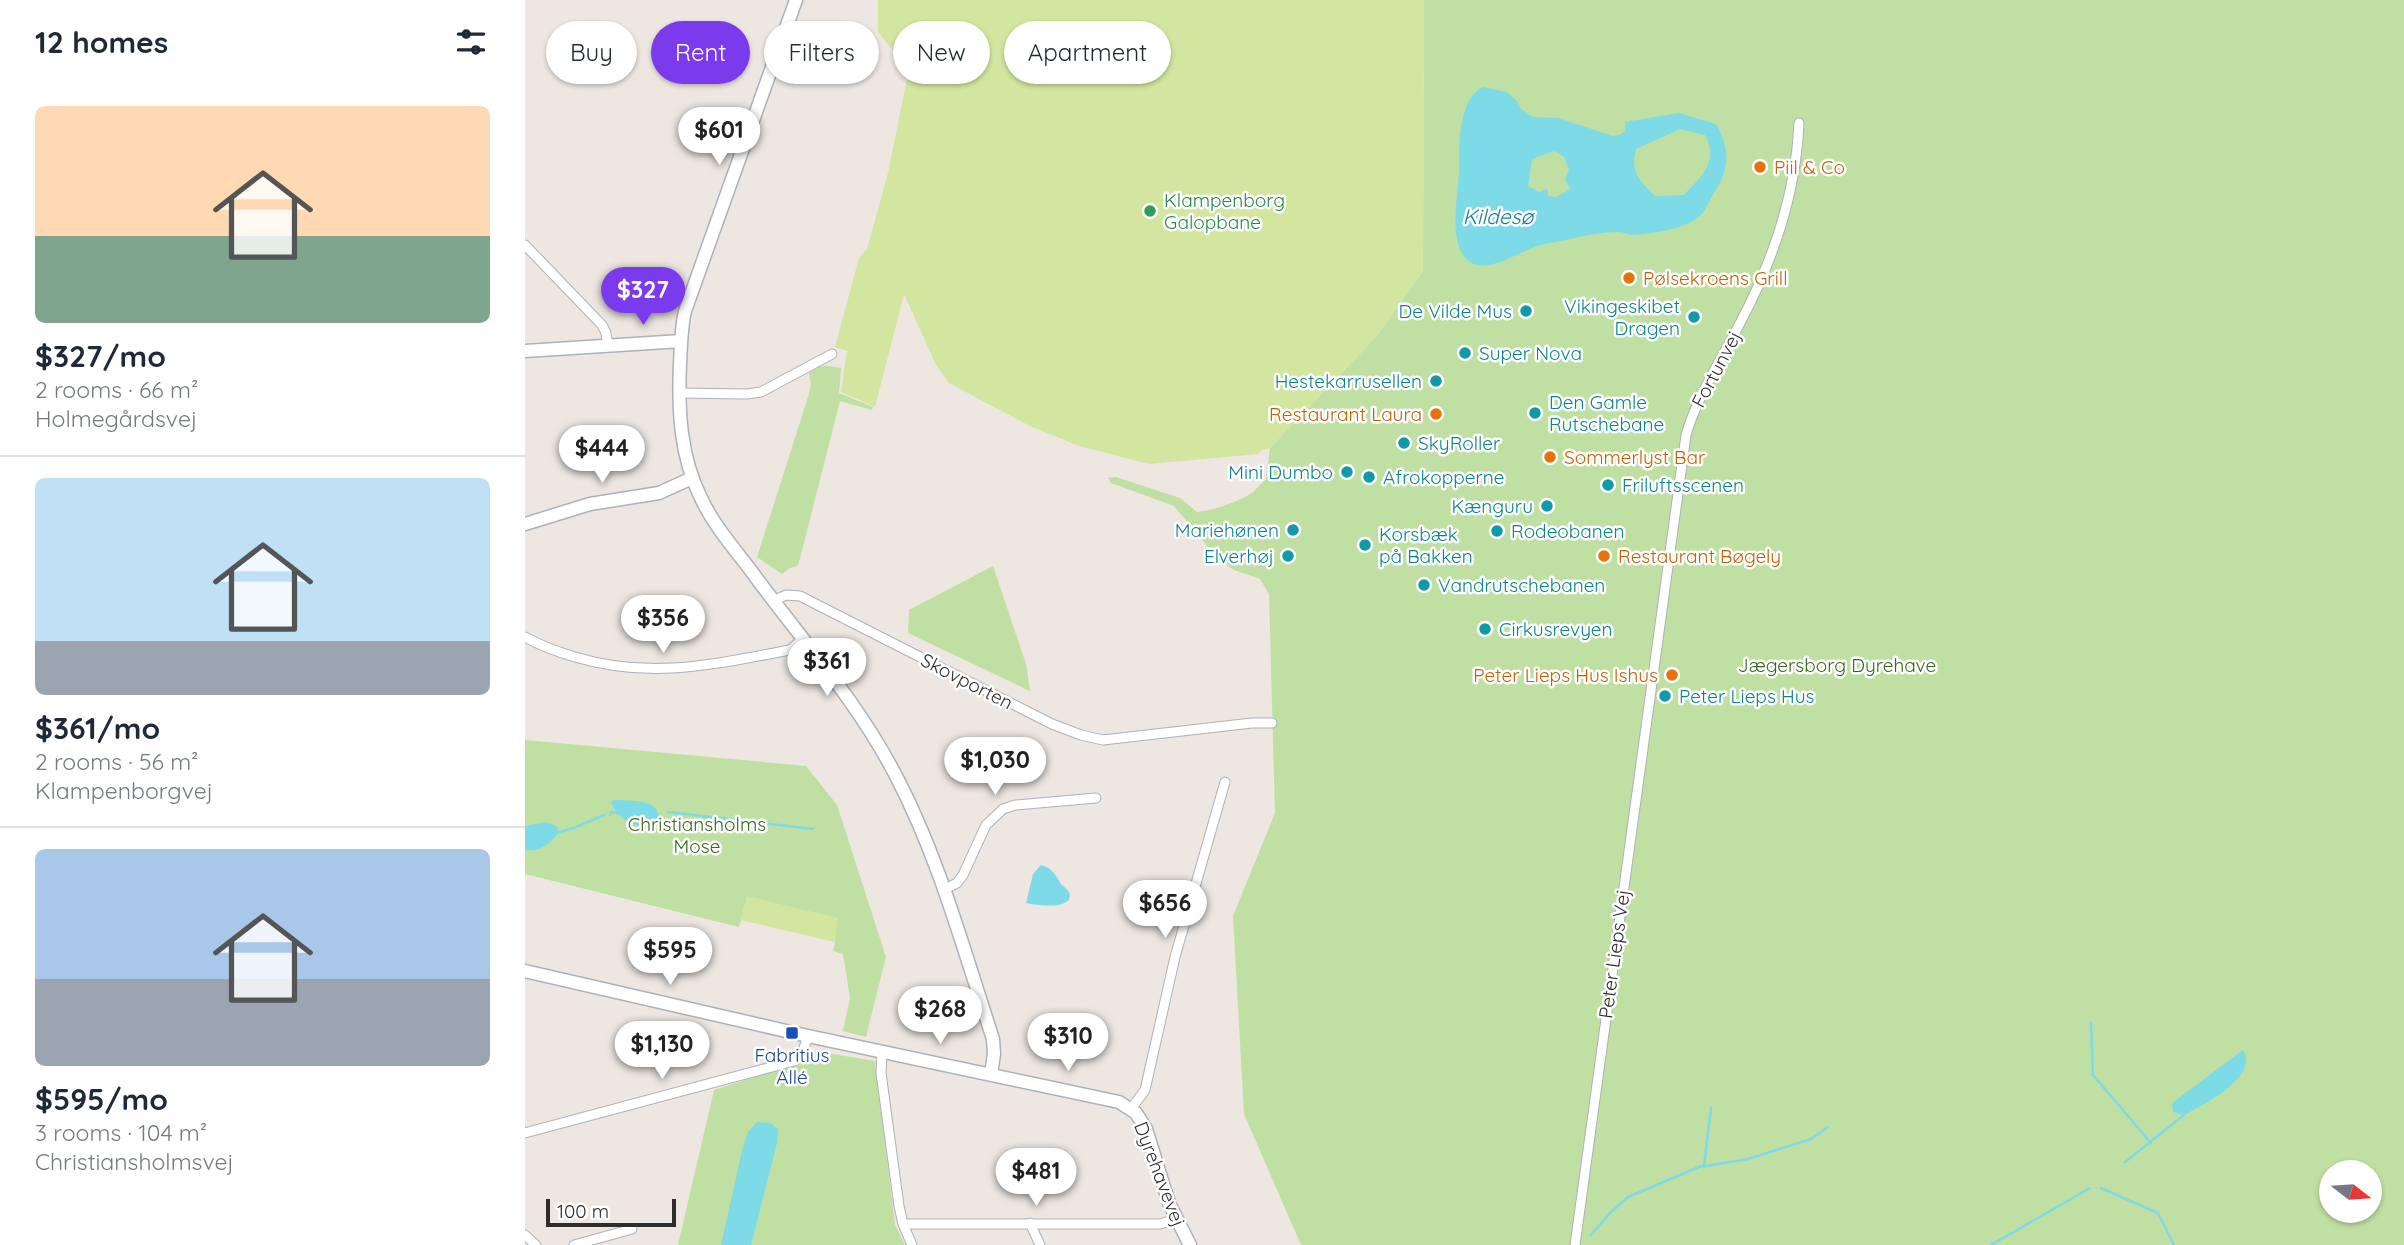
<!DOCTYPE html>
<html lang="en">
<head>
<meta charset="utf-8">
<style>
  body { margin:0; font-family:Quicksand,sans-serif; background:#f2f2f3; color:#1f2937; height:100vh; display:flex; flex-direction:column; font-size:26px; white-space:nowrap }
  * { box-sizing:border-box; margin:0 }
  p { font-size:23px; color:#747a83 }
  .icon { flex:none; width:38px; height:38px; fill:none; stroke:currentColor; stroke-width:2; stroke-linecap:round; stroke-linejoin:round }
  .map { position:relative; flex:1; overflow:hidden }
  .side { display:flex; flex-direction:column; background:#fff; width:525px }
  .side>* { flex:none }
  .guide { position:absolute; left:21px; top:21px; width:665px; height:63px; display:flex; gap:14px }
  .needle { width:46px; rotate:107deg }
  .buttons { position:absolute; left:1794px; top:1160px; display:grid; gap:14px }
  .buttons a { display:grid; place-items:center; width:63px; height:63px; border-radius:50%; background:#fff; box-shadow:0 2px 5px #0004; font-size:35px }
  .scale { position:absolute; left:21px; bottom:18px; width:130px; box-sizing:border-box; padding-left:7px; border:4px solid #2d2d2d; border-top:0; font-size:19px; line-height:24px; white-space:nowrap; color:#2d2d2d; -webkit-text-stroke:5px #fff; paint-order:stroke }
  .price { position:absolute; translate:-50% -60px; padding:0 16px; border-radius:24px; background:#fff; color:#222; font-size:23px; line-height:46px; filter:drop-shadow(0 2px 4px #0008) }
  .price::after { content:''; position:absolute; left:50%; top:42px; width:21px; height:16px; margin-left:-10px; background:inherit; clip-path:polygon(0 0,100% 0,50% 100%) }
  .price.on { background:#7c3aed; color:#fff }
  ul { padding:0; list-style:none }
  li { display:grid; align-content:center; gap:14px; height:371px; padding:0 35px }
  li+li { border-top:2px solid #e0e1e3 }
  li span { display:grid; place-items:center; height:217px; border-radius:10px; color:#555 }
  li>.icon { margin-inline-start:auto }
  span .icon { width:126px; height:126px; fill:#fffc; stroke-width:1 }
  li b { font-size:30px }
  h2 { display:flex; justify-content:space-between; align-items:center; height:84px; padding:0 35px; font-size:30px }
  .chip { padding:0 24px; border-radius:32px; background:#fff; box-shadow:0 2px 5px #0004; font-size:24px; line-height:63px }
  .chip.on { background:#7c3aed; color:#fff }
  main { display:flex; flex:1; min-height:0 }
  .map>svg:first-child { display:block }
  .green { fill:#c0dfa2; fill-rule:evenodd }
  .pitch { fill:#d2e69f }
  .water { fill:#7ddae7; fill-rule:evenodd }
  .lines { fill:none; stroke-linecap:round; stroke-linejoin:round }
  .stream { stroke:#7ddae7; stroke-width:2.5 }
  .street-casing { stroke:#adb1b8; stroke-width:11 }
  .secondary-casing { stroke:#adb1b8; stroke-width:15 }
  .street { stroke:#fff; stroke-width:9 }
  .secondary { stroke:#fff; stroke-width:12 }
  .food-dot { fill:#e8710a; stroke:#fff; stroke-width:2.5 }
  .leisure-dot { fill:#2e9e5b; stroke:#fff; stroke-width:2.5 }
  .culture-dot { fill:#0f9aa8; stroke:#fff; stroke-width:2.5 }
  .transit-dot { fill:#1a4fb4; stroke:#fff; stroke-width:2.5 }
  .labels { text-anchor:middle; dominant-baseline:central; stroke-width:5; stroke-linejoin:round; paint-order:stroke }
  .food-label { font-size:19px; fill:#c56008; stroke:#fff; text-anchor:start }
  .leisure-label { font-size:19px; fill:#27864d; stroke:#fff; text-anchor:start }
  .culture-label { font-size:19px; fill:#0d838f; stroke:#fff; text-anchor:start }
  .street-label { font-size:19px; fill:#2d2d2d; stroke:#fff }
  .park-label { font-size:19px; fill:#396721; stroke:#fff }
  .transit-label { font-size:19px; fill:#164399; stroke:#fff }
  .water-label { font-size:21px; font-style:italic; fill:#187d97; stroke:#fff }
</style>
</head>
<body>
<main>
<section class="side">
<h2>12 homes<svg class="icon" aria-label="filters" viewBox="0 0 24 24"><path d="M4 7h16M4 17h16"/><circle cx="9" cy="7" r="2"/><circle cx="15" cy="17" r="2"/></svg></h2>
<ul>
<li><span style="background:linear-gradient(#ffd9b3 60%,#7fa58c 0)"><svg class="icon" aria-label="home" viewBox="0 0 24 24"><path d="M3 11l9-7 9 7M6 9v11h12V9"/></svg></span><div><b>$327/mo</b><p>2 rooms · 66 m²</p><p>Holmegårdsvej</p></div></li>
<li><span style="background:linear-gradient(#bfe0f5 75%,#9aa5b1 0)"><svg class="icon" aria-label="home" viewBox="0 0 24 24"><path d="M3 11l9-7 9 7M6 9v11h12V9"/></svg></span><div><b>$361/mo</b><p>2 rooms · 56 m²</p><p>Klampenborgvej</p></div></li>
<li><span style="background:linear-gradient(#a9c7e8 60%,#9aa5b1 0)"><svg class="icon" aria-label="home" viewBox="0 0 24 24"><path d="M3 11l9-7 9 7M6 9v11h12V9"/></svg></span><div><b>$595/mo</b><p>3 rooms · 104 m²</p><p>Christiansholmsvej</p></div></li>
</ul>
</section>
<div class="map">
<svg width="1879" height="1245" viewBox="0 0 1879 1245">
  <rect width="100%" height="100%" fill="#ede6e1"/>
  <path class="green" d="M899,0H1879V1245H776L719,1114L708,916L750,813L744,594L735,579L709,570L694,560L649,506L586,483L583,478L591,477L655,498L672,512C686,511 717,501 728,492C733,488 735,483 741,480L745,448L850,338L898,271ZM1806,1172H1844V1211H1806Z
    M302,366L316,368L314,393L348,407L347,410L315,401L273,566L265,568L257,574L232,557L284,394L286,384L284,373L293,367Z
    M468,566L501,664L505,691L383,633L384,610Z
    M0,740L281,766L312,805L361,957L341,1037L318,1031L325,998L318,954L308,951L310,942L222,897L214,927L0,874Z
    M283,1050L350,1061L370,1225L380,1245H153L189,1090L276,1062Z"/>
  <path class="pitch" d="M353,0H899L898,271L850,338L745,448L737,450L733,454L624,464L554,446L505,426L424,383L411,365L379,294L350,407L316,392L322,351L310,347L334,258L342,249L363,173L384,69L353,32Z
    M222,896L313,918L310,942L216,920Z"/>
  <path class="water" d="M957,87L982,92L992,101L996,109L1008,117L1033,118L1088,136L1095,135L1100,131V122L1154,113L1191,124C1204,145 1205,167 1192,188C1185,198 1181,213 1171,219C1155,230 1129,233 1109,235C1104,235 1099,232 1094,232C1070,232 1043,240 1020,244C998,248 965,275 945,262C920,244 935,191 934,165C934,141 934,101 957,87ZM1155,129L1180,135C1194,162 1177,176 1159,195L1130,196C1114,180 1105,172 1111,149ZM1029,151L1039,157L1044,170L1040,180L1046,189L1031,197L1023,196L1022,189L1014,192L1003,186L1007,159Z
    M89,800C105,801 135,798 134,820C129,823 124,827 118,827C105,826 90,814 86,802Z
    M21,822L31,826L34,832C25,844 16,852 0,850V826Z
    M516,865C527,868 530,874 536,884C539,887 542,889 544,892C551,911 509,905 501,903L508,874Z
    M1718,1050C1735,1077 1678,1105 1659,1115L1648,1112L1647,1103Z
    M232,1122L245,1123L253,1129L252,1143L226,1245H196L217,1151L223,1132Z"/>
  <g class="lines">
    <path class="stream" d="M143,812L288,829
      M85,815L86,812L93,813
      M34,832C53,828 63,821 80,815
      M1566,1023L1568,1075L1626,1143
      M1600,1162L1659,1115
      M1179,1166L1186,1108
      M1576,1188L1633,1213L1649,1245
      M1066,1235L1085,1213L1103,1197L1174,1167L1223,1159L1286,1139L1303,1127
      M1466,1245L1565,1188"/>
    <g class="street-casing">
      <path id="street" d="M0,245L77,325L81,333L83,346
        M154,393L222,394L236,392L307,354
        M248,601L261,595L275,596L527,724L556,735L578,740L727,723H747
        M0,637C16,646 33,652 50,657C127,680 189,664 265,650L278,639
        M418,890L432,883L438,875L461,825L478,809L490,805L571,798
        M357,1051L356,1073L374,1206L378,1224L387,1245
        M606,1109L620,1090L650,957L700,782
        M0,1133L269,1061L276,1057L283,1036
        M505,1223L515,1245
        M378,1224H635L651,1219
        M0,1235L11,1245
        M49,1245L107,1229
        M1050,1245L1161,435C1173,394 1196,361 1215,323C1248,261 1271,193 1274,123"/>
    </g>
    <g class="secondary-casing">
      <path id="secondary" d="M271,0L160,311C156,328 156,346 155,364C153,410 155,456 176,498C188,524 207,546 224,568C274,637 332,700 371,776C414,858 439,951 468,1039L469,1054L466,1074
        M0,351L156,341
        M0,524L65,504L134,493L167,478
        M0,971L283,1036L594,1102L611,1113L621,1129L644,1203L665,1245"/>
    </g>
    <use href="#street" class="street"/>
    <use href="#secondary" class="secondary"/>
  </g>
  <g class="food-dot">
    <circle cx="1235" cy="167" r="7"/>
    <circle cx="1104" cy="278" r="7"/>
    <circle cx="911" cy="414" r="7"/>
    <circle cx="1025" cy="457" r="7"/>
    <circle cx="1079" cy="556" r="7"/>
    <circle cx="1147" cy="675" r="7"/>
  </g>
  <circle class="leisure-dot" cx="625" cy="211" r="7"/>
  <g class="culture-dot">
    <circle cx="1001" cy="311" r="7"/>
    <circle cx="1169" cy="317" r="7"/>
    <circle cx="940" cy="353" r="7"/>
    <circle cx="911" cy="381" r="7"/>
    <circle cx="1010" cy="413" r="7"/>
    <circle cx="879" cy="443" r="7"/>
    <circle cx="822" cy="472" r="7"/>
    <circle cx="844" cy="477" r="7"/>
    <circle cx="1083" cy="485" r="7"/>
    <circle cx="1022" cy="506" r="7"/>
    <circle cx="768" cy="530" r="7"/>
    <circle cx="972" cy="531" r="7"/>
    <circle cx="840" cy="545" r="7"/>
    <circle cx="763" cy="556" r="7"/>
    <circle cx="899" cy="585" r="7"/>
    <circle cx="960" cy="629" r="7"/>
    <circle cx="1140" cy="696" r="7"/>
  </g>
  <rect class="transit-dot" x="260" y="1026" width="14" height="14" rx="3.5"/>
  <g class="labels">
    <g class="food-label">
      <text x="1249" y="167">Piil &amp; Co</text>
      <text x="1118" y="278">Pølsekroens Grill</text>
      <text x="897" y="414" text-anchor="end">Restaurant Laura</text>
      <text x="1039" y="457">Sommerlyst Bar</text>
      <text x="1093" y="556">Restaurant Bøgely</text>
      <text x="1133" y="675" text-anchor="end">Peter Lieps Hus Ishus</text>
    </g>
    <g class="leisure-label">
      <text x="639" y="200">Klampenborg<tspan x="639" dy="22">Galopbane</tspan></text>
    </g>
    <g class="culture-label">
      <text x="1155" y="306" text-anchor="end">Vikingeskibet<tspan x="1155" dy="22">Dragen</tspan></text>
      <text x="987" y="311" text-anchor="end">De Vilde Mus</text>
      <text x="954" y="353">Super Nova</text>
      <text x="897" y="381" text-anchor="end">Hestekarrusellen</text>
      <text x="1024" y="402">Den Gamle<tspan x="1024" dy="22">Rutschebane</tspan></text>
      <text x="893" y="443">SkyRoller</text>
      <text x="808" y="472" text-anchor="end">Mini Dumbo</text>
      <text x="858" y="477">Afrokopperne</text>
      <text x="1097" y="485">Friluftsscenen</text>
      <text x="1008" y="506" text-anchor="end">Kænguru</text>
      <text x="754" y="530" text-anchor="end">Mariehønen</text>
      <text x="986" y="531">Rodeobanen</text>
      <text x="854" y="534">Korsbæk<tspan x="854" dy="22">på Bakken</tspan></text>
      <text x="749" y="556" text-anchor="end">Elverhøj</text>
      <text x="913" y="585">Vandrutschebanen</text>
      <text x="974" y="629">Cirkusrevyen</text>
      <text x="1154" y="696">Peter Lieps Hus</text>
    </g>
    <g class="street-label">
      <text transform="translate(1191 369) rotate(-62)">Fortunvej</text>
      <text transform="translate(442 681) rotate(27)">Skovporten</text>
      <text transform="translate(1089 954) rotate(-82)">Peter Lieps Vej</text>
      <text transform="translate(635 1174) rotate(69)">Dyrehavevej</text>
    </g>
    <g class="park-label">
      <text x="1312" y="665">Jægersborg Dyrehave</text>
      <text x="172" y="824">Christiansholms<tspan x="172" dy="22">Mose</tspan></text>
    </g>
    <g class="transit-label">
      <text x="267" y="1055">Fabritius<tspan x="267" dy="22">Allé</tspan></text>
    </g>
    <g class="water-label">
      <text x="973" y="216">Kildesø</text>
    </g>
  </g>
</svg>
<div class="buttons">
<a><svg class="needle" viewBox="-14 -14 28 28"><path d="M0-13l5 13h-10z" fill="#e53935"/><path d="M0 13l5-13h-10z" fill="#747a83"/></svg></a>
</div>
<div class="scale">100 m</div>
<b class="price" style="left:194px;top:167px">$601</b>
<b class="price on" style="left:118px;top:327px">$327</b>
<b class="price" style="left:77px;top:485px">$444</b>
<b class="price" style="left:138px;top:655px">$356</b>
<b class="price" style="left:302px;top:698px">$361</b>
<b class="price" style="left:470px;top:797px">$1,030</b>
<b class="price" style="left:640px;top:940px">$656</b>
<b class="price" style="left:145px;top:987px">$595</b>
<b class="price" style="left:415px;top:1046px">$268</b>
<b class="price" style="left:543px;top:1073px">$310</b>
<b class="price" style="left:137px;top:1081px">$1,130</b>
<b class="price" style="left:511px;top:1208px">$481</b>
<div class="guide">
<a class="chip">Buy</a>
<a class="chip on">Rent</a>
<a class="chip">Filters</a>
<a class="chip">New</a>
<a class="chip">Apartment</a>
</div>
</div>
</main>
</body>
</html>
